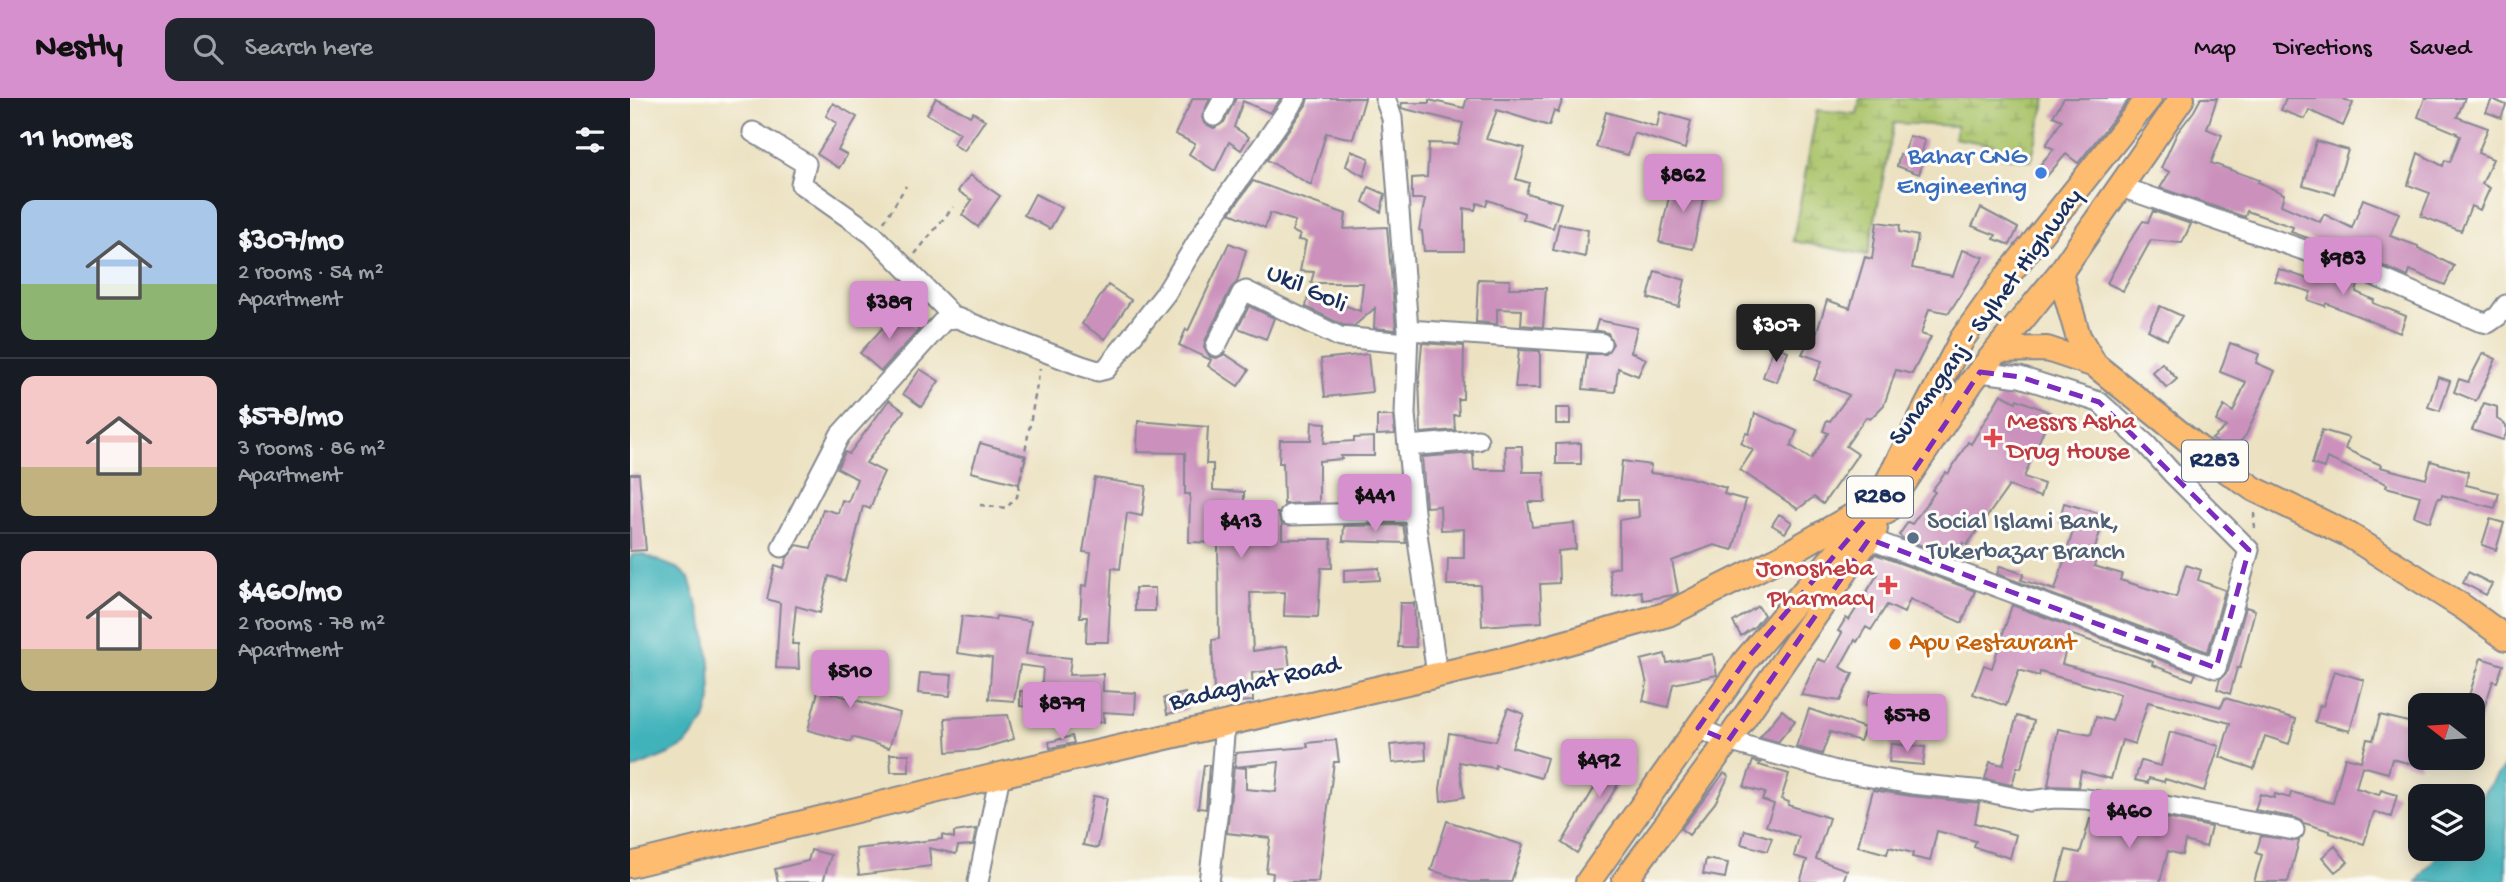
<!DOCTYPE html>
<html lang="en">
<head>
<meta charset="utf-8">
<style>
  body { margin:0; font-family:"Gochi Hand",sans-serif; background:#20242c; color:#f1f3f6; height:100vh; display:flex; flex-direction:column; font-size:26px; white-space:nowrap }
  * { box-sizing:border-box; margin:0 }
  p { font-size:23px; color:#9ea1a6 }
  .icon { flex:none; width:38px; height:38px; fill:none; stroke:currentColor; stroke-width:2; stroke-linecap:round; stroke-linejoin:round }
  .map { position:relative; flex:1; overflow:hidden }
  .side { display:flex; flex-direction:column; background:#171b24; width:630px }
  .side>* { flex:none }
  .needle { width:46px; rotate:287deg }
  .fabs { position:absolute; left:1778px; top:595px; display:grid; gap:14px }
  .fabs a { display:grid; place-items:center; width:77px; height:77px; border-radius:14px; background:#171b24; box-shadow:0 4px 18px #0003; font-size:35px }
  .price { position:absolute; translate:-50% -60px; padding:0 16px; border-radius:7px; background:#d690ce; color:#111; font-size:23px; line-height:46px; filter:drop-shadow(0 2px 4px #0008) }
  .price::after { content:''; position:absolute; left:50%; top:42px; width:21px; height:16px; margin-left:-10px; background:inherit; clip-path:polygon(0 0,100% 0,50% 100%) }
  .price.selected { background:#222; color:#fff }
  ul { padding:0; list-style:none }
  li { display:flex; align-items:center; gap:21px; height:175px; padding:0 21px }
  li+li { border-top:2px solid #363941 }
  li span { display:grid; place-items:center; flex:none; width:196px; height:140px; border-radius:14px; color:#555 }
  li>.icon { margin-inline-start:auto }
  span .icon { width:84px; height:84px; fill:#fffc; stroke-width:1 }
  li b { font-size:30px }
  h2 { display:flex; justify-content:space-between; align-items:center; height:84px; padding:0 21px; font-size:30px }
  header { display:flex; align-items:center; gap:42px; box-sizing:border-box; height:98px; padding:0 35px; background:#d690ce; color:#111 }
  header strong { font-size:33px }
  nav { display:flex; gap:38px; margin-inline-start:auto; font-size:24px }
  .search { width:490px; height:63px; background:#20242c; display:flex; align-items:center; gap:18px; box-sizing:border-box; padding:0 24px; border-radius:14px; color:#9ea1a6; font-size:26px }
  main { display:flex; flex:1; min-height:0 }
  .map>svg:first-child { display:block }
  .wetland { fill:url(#wetland-marsh); stroke:#637a64; stroke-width:2 }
  .water { fill:#41b2ba; stroke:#2e708c; stroke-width:2 }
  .building { fill:#cb91bc }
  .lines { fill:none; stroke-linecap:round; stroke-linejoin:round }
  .minor-casing { stroke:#848890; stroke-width:23 }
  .major-casing { stroke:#848890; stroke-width:28 }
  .path { stroke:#848890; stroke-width:2.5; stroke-dasharray:5 5; stroke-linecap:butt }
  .minor { stroke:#fff; stroke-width:19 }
  .major { stroke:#fdbc6f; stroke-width:24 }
  .marked { fill:none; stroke:#7b2cbf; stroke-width:5; stroke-dasharray:14 9; stroke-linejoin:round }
  .shop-dot { fill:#3f7fe0; stroke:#fdfcf7; stroke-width:2.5 }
  .health-dot { fill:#e0444e; stroke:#fdfcf7; stroke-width:2.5 }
  .service-dot { fill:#5c6f8a; stroke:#fdfcf7; stroke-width:2.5 }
  .food-dot { fill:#e8710a; stroke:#fdfcf7; stroke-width:2.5 }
  .labels { text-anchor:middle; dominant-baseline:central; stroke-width:6; stroke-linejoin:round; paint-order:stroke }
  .shield { fill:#fdfcf7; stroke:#5f6c8c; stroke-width:2 }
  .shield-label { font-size:24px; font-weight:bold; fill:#1b2f5e }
  .shop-label { font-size:26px; fill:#366cbe; stroke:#fdfcf7; text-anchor:end }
  .street-label { font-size:26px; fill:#1b2f5e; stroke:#fdfcf7 }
  .health-label { font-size:26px; fill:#be3a42; stroke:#fdfcf7; text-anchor:start }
  .service-label { font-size:26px; fill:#4e5e75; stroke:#fdfcf7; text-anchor:start }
  .food-label { font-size:26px; fill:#c56008; stroke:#fdfcf7; text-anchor:start }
</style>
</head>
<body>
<header>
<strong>Nestly</strong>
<div class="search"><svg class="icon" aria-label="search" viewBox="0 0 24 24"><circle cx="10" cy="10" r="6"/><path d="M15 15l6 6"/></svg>Search here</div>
<nav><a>Map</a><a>Directions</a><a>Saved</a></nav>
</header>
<main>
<section class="side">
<h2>11 homes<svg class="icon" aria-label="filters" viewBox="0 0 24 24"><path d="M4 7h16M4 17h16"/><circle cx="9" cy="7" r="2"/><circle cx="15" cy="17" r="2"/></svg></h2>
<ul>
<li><span style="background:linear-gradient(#a9c7e8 60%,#8fb573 0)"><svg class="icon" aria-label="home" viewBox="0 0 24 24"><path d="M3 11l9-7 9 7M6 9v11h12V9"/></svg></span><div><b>$307/mo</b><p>2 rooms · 54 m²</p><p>Apartment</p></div></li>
<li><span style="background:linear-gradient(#f6c9c9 65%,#c2b280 0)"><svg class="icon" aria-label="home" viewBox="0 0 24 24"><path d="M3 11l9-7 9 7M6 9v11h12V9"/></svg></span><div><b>$578/mo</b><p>3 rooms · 86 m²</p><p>Apartment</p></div></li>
<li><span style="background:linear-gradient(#f6c9c9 70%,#c2b280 0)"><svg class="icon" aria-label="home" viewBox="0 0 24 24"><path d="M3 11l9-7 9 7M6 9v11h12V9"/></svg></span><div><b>$460/mo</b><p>2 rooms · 78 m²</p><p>Apartment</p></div></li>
</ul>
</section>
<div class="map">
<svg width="1876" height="784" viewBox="0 0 1876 784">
  <defs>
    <pattern id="wetland-marsh" width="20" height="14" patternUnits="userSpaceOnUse" patternTransform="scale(1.75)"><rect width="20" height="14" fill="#abc46a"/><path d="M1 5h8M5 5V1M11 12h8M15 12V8" fill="none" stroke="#8aa05a"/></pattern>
  </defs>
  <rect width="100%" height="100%" fill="#fdfcf7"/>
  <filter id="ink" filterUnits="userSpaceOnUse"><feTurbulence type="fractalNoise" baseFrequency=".0143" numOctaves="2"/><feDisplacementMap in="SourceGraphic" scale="14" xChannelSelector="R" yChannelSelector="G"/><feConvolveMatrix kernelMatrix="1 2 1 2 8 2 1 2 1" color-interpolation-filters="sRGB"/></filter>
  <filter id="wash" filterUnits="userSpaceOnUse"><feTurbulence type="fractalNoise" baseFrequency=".00686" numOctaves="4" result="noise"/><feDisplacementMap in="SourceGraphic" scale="28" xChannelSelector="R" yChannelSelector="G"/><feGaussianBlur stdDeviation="1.57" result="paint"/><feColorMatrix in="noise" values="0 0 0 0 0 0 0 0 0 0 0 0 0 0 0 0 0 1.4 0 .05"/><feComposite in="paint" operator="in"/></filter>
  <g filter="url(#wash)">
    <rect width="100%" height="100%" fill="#ece2c2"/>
    <path class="wetland" d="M1230,0H1416L1401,63L1364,57V47L1324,40L1327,28L1264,25L1238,157L1163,143L1187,12L1227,16Z"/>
    <path class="water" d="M11,456L49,471L59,480L74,528L80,565L81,602L75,622L55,647L41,655L0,672V462L2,457Z
      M1876,666V784H1787L1812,751H1843V709Z"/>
    <g id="blocks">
      <path class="building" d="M306,0L340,18L343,14L355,22L334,53L323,46L330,35L297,16Z
        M563,0H580L572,19L574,25L584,30L594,24L606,0H651L640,15L613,3L604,29L619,39L611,52L599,44L585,73L559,56L565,46L545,36Z
        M678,0H735L723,41L696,35L681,87L637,62L676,7Z
        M837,0H933L928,15L924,13L919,28L867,12L856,41L895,50L886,81L899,85L896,95L931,105L923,130L893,121L894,115L858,102L856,108L847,105L845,112L834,110V153H794L792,133L789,132L795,101H782V80L797,79L799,45L828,46L833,25L771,10L772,5H799V2L834,10Z
        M1434,0H1500L1448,65L1436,56L1417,78L1408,69L1424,51L1416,47L1432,22L1423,18Z
        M1571,0H1587L1577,31L1592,37L1581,65L1629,82L1628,84L1654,96L1651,107L1690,124L1694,116L1722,130L1733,101L1769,115L1760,138L1788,148V150L1824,168L1815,187L1780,172L1778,179L1734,160L1661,134L1663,129L1617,113L1615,119L1530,90L1540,74L1531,70L1547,35L1564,13Z
        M1654,0H1712L1723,5L1713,28L1679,12L1675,21L1651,12L1656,1Z
        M1795,0H1835L1827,19L1858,30L1848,55L1863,61L1852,86L1860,90L1850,112L1841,108L1831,133L1791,118L1800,95L1778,87L1788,55L1813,68L1815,62L1820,64L1830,38L1826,36L1827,35L1788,19Z
        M1862,1L1876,7L1871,20L1856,14Z
        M203,5L227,19L208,52L217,57L209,70L187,56L207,25L196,18Z
        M976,14L1027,29L1030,14L1061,23L1055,51L1004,35L998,57L966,49Z
        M1279,38L1295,42L1290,63L1293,64L1289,76L1267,68L1270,56L1274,58Z
        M1686,43L1718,52L1704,96L1673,87Z
        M721,53L739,60L734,78L716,68Z
        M340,77L370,98L348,129L332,117L342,102L328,93Z
        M1043,81L1076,87L1063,151L1029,144Z
        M623,83L716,116L714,131L757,129L766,232L744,230L745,210L724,228L713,227L676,209L679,194L730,213L733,185H681L684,174L670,173L676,143L668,142L670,137L662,133L665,123L640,115L635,130L600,115Z
        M739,89L755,96L751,114L733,104Z
        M405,96L432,110L420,131L394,117Z
        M1351,110L1388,130L1380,147L1364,141L1366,137L1342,128Z
        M1523,113L1561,126L1552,145L1521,142L1493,193L1477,185L1498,146L1513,123L1518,124Z
        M1247,124L1270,127L1269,134L1288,138L1282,170L1323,178L1332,152L1354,159L1319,215L1299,211L1291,236L1301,239L1282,276L1266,272L1254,307L1240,321L1236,319L1216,348L1228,356L1193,406L1184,399L1168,411L1110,372L1123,352L1111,345L1116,335L1119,336L1125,315L1167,333L1161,348L1181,361L1198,335L1193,333L1197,322L1200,323L1219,297L1184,282L1192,263L1172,256L1181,238L1185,240L1197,202L1220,210L1235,159L1242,161Z
        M929,126L958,132L955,159L923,152Z
        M599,145L616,152L607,184L601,190L575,243L574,249L580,259L587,260L595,256L619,272L608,288L578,268L581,262L549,247L556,231L558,233Z
        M1689,170L1729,184L1726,194L1744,202L1743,205L1776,218L1770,235L1696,205L1695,208L1678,202L1681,194L1645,183L1649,171L1684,183Z
        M1025,173L1055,182L1049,209L1018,200Z
        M848,181L880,182L879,190H916L913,229L891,227L892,212L867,211V226L846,224Z
        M478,187L501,202L475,241L452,226Z
        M619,208L644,220L636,241L608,230Z
        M1530,208L1552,218L1537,242L1518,232Z
        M267,214L289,232L251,273L230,255Z
        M968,222L1007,230L1001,254L1016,261L1008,278L988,270L985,294L953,291L957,256H976L983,246L978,235L965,232Z
        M792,245L834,248L833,301H828L829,317H824L825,332L791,335L789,279Z
        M1600,245L1629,256L1626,265L1645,273L1616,337L1601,355L1582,341L1596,329L1586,323L1594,308L1603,314L1616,284L1590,274Z
        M1144,248L1158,253L1147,284L1133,279Z
        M889,252L910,253V290H885Z
        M1853,255L1866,261L1846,303L1824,294L1829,281L1838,284Z
        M738,256L742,294L695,299L691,261Z
        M1532,265L1547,281L1537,290L1522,274Z
        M290,271L309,283L292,309L273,296Z
        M1808,279L1820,283L1810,313L1798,309Z
        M1371,296L1386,304L1387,301L1421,315L1394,379L1414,386L1410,399L1379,388L1337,447L1333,444L1327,461L1274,441L1269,437L1278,424L1282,426L1305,394L1302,392L1316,374L1318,376L1338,344L1341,346Z
        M259,302L274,313L236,365L254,374L246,391L247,392L240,411L233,408L215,483L199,478L190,515L166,508L162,546H168L169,571L146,570L150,505L137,501L145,467L154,470L157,460L167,447L181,450L193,411L208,415L212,402L218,404L227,381L207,370L215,354L219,356Z
        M1854,305L1867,309V321L1876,327V336L1873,342L1842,332Z
        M926,310H940V326H926Z
        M747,318H763L765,336L747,337Z
        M508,323L578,329L576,366H583V392L614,394V416L648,415L652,426V441H701L702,470H691L688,519L654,518L655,494L620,495L623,553L657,548L660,570L622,575L623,603L605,604V594L584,595L582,542L589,541L588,445L559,444L560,396H555V355L507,354Z
        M682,324L696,325L694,345L724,343V340L744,339V358H711L712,361L689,363V404L654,406L653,365H649L650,342H681Z
        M1692,332L1719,340L1715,351L1751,367L1750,369L1796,381L1801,363L1838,374L1836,387L1869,395L1865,410L1812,397L1811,400H1808L1800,424L1784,418L1790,398L1756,389L1757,386L1697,360L1694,370L1682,366Z
        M350,345L396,358L389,386L341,374Z
        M951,345V366H926V346Z
        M875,348H892L893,374H914L915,404H898L902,429L944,425L946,451L928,453L929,485L910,486L912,524L852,528L850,487H817L818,460H834V431L811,432L810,408L796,409L792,359L843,355L844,372H876Z
        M992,363L1021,367L1020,375L1058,379L1096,390L1094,396L1116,402L1103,452L1084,447L1042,463L1048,494L1043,497L1013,502L1011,493L983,498L979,471L989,469V422L1009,419L1008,402H988Z
        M0,376H9L16,452L0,453Z
        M465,380L516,388L512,418L497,415L490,471L482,470L478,544H456L457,519H450L452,487L457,488L461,455L453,454Z
        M734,391H763V402L734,403Z
        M1434,405L1475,417L1463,457L1467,459L1464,468L1492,476L1490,482L1546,499L1556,467L1571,472L1568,482L1595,492L1578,554L1367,476L1370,468L1394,476L1391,482L1425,492L1443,433L1438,432L1440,427L1429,424Z
        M1149,416L1162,424L1155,435L1142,427Z
        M1860,421L1874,425L1866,452L1852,447Z
        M773,427L776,445L713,443L714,428Z
        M1245,456L1345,493L1332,525L1280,501L1274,515L1257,507L1241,532L1236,529L1227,544L1225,542L1210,569L1223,576L1210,603L1171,597L1188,561L1196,564L1212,535L1208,533L1216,520L1219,522L1248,476L1237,468Z
        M749,470L750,482L714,484V472Z
        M1838,474L1862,486L1856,497L1833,485Z
        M505,490H525V513H505Z
        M770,505H784L786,549H768Z
        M1382,507L1566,575L1563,582L1522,567L1523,564L1440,536L1432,566L1591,609L1595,600L1666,621L1659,646L1635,638L1624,671L1590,659L1600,625L1518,604L1505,646L1492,642L1481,681L1451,673L1448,689L1418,688L1428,631L1461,637L1466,619L1482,623L1490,596L1410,574L1409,578L1389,572L1376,608L1343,596L1354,567L1362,570Z
        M1128,508L1134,517L1125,528L1111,538L1103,524Z
        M1616,509L1625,512L1610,570H1607L1600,596L1587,591L1590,581L1598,573Z
        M332,518L365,522L366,518L401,523L396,556L441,560L439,577L473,576V593L506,595L505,616L473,614L474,624L453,625V613L390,608V593L411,596L413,570L390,567L384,603L359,601L362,560L327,555Z
        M198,555L208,557L205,573L219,577L220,573L245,579L241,592L202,589L201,595L270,615L259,650L222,639L221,644L178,632Z
        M1035,556L1037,565L1083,556L1087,577L1043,586L1038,609L1013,603L1017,586L1011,562Z
        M1851,560L1873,567L1867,584L1863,583L1845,638H1843V607H1836Z
        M1704,573L1734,582L1720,633L1685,624L1690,607L1693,608Z
        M290,575L322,577L320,598L288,595Z
        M1240,593L1264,597L1262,612L1237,608Z
        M555,595L558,612L537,616L534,600Z
        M878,610L894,616L882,649L917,660L911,680L865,667V670L829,664L834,699L811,703L810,691L819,635L866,643Z
        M1179,611L1235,630L1230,643L1200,634L1192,656L1166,649Z
        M1152,612L1165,623L1148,644L1130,639Z
        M378,617L384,641L347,652L317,654L315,620Z
        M1750,617L1790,627V668L1762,661L1758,675L1732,668L1726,690L1749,697L1751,692L1767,697L1761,719L1744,714L1734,746L1700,735V733L1674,725L1666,720L1625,712L1630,696L1644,700L1645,696L1660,700L1661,694L1703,705L1715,659L1731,663L1737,641L1743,642Z
        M1387,618L1404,623L1391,670L1387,669L1382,687L1355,681L1360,664L1373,667Z
        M1540,634L1589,648L1574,693L1535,681L1534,684L1519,680L1518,685L1505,682L1511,663L1531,668Z
        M442,638L444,645L420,650L419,644Z
        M706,642L709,664H704L688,784H642L643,775L636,774L640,740L597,735L604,669L616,670V691L646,694L649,664L605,669L606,655L678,649L677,645Z
        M795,644L796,662L762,665L760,647Z
        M1261,646L1295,649L1293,667L1259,664Z
        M979,653L1004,662L995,685L990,683L947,755L932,745L966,687Z
        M260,656H279V674H261Z
        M1123,663L1131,665L1129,667L1159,676L1151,701L1159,704L1158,707L1199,720L1186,761L1217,772L1213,784H1170L1177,762L1164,758L1169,739L1136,728L1144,706L1132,702L1135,695L1114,689Z
        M574,667H579L576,711L568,710Z
        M1094,675L1099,678L1085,705L1059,737L1051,731Z
        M1243,692L1281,698L1349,705L1345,725L1386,737L1380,760L1344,749L1346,743L1307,733L1300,763L1282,759L1283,755L1259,749L1257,756L1228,748Z
        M463,698L477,700L468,750L453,747Z
        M1474,716L1490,718L1489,723L1520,731L1524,718L1581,729L1576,749L1555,743L1552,757L1538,753L1530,784H1427L1436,752L1450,755L1460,721L1472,724Z
        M817,723L893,747L881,784H839L801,772Z
        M346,731L343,747L328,748L326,756L299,750L301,768L229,777L226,751L312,741V737L324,740V734Z
        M1115,732L1142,740L1137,753L1111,746Z
        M1631,738L1669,743L1658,784H1624L1632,757L1626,755Z
        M1705,748L1718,764L1705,774L1692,759Z
        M181,752L201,757L193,784H148L145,771L178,763Z
        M1076,761L1098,765L1095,780L1073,776Z"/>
    </g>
  </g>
  <g filter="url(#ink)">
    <use href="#blocks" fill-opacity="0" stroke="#848890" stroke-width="2"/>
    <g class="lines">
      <g class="minor-casing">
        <path id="minor" d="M755,0L762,20L778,232L775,316L784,414L807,577
          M584,18L594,0
          M123,34L176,66L171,86L242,136L317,212L319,221
          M1491,89L1729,171L1849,223L1858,225L1868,218L1876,207
          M778,232L971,245
          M586,248L612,195L616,193L710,239L777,245
          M778,348L848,342
          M660,417L784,414
          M1239,441L1586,570L1619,452L1542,375L1516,346L1469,304L1390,279L1350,274
          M152,449L210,337L315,221L327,220L452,268L468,273L476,271L536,195L580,123L666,0
          M1068,630L1098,643L1206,673L1282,686L1354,693L1399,703L1424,700L1456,701L1488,706L1519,705L1664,732
          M348,784L370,677
          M579,784L588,711L595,625"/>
      </g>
      <g class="major-casing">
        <path id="major" d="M1430,175L1448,238L1465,267
          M1369,252L1417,251L1465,267L1593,370L1624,391L1719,437L1833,509L1876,540
          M1272,388L1342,283L1430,175L1552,0
          M0,767L370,677L882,560L1038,516L1150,460L1228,415L1243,412L1256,414
          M958,784L1115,563L1243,412L1332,241L1374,182L1519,0
          M994,784L1098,643L1245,431"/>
      </g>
      <path class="path" d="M254,124L276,88
        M285,156L323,109
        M350,407L376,410L387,399L410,270
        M1624,415L1625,433"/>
      <use href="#minor" class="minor"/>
      <use href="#major" class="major"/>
    </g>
  </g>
  <path class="marked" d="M1350,274L1390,279L1469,304L1619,452L1586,570L1239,441L1098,643L1068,630L1115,563L1243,412L1256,414Z"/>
  <circle class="shop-dot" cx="1411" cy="75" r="7"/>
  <g class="health-dot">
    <path d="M1359.5 329.5h7v7h7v7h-7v7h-7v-7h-7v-7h7z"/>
    <path d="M1254.5 476.5h7v7h7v7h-7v7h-7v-7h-7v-7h7z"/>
  </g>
  <circle class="service-dot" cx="1283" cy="440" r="7"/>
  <circle class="food-dot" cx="1265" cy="546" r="7"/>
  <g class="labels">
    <g class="shield">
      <rect x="1552" y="342.5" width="66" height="41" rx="5"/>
      <rect x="1217" y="378.5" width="66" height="41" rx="5"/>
    </g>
    <g class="shield-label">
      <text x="1585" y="363">R283</text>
      <text x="1250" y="399">R280</text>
    </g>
    <g class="shop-label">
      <text x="1397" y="60">Bahar CNG<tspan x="1397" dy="30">Engineering</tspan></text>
    </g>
    <g class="street-label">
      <text transform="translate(676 192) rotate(24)">Ukil Goli</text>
      <text transform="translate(1357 220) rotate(-54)">Sunamganj - Sylhet Highway</text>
      <text transform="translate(625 587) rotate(-13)">Badaghat Road</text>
    </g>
    <g class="health-label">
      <text x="1377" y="325">Messrs Asha<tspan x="1377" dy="30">Drug House</tspan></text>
      <text x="1244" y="472" text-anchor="end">Jonosheba<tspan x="1244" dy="30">Pharmacy</tspan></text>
    </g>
    <g class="service-label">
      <text x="1297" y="425">Social Islami Bank,<tspan x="1297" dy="30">Tukerbazar Branch</tspan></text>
    </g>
    <g class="food-label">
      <text x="1279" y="546">Apu Restaurant</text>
    </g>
  </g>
</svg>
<div class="fabs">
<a><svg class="needle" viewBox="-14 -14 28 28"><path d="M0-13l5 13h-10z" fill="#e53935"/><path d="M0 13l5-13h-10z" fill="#9ea1a6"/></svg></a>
<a><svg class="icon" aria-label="layers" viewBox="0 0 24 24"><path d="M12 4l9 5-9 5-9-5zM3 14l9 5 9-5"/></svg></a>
</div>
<b class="price" style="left:1053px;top:116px">$862</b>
<b class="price" style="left:1713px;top:199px">$983</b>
<b class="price" style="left:259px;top:243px">$389</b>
<b class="price selected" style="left:1146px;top:266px">$307</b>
<b class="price" style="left:745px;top:436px">$441</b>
<b class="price" style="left:611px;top:462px">$413</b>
<b class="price" style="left:220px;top:612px">$510</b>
<b class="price" style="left:432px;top:644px">$879</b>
<b class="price" style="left:1277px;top:656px">$578</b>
<b class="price" style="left:969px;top:701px">$492</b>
<b class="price" style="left:1499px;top:752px">$460</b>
</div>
</main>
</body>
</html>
